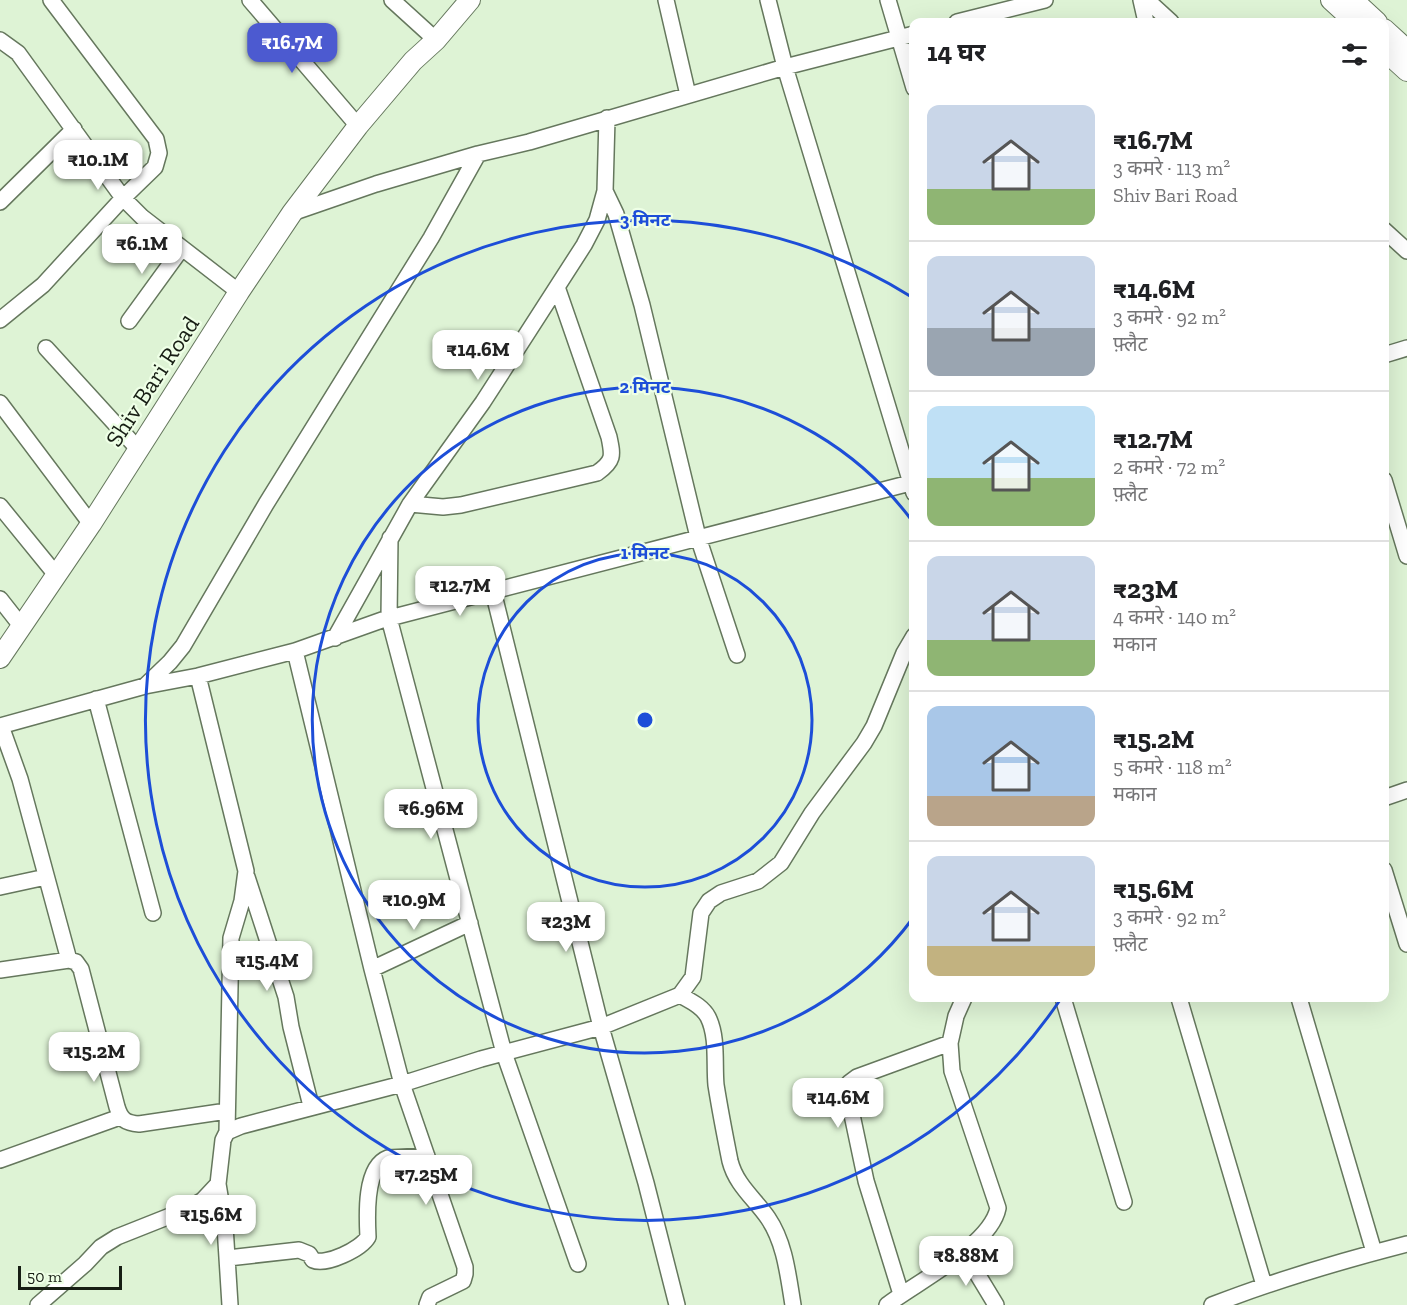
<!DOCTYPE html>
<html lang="hi">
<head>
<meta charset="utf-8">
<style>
  body { margin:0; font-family:"Zilla Slab","Noto Sans Devanagari",serif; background:#f2f2f2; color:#202124; height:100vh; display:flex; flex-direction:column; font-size:22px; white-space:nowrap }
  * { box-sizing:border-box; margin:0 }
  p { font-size:20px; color:#757577 }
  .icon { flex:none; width:33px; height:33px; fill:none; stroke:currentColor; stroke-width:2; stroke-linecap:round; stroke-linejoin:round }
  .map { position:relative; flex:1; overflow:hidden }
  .details { position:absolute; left:909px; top:18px; width:480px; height:984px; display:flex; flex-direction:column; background:#fff; border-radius:12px; box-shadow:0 6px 24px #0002 }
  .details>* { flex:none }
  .scale { position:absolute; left:18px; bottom:15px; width:104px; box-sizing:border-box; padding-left:6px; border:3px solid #171e14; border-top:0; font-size:16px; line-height:21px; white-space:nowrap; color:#171e14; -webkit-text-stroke:4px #eeffe6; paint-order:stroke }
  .price { position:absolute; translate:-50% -51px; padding:0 14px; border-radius:12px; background:#fff; color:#222; font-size:20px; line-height:39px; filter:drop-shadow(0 2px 3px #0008) }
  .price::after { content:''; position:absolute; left:50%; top:36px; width:18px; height:14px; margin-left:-9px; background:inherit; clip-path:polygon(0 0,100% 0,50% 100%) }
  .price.active { background:#4c5ad0; color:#fff }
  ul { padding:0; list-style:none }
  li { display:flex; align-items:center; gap:18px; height:150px; padding:0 18px }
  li+li { border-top:2px solid #e0e0e0 }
  li span { display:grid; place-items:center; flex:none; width:168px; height:120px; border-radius:12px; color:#555 }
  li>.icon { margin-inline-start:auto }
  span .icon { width:72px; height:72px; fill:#fffc; stroke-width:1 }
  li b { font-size:26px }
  h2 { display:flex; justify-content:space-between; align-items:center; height:72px; padding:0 18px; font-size:26px }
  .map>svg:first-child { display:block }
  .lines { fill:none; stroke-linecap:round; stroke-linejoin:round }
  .minor-casing { stroke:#65775d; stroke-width:18 }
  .tertiary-casing { stroke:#65775d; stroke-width:22 }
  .minor { stroke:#fff; stroke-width:15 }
  .tertiary { stroke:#fff; stroke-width:20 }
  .ring { fill:none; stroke:#1d4ed8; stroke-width:3 }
  .labels { text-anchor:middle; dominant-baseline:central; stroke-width:4.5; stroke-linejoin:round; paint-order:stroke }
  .street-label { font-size:24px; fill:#171e14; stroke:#eeffe6 }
  .centre { fill:#1d4ed8; stroke:#eeffe6; stroke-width:3 }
  .ring-label { font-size:18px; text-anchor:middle; font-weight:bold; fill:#1d4ed8; stroke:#eeffe6; stroke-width:4.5; stroke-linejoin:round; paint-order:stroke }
</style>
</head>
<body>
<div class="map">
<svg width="1407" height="1305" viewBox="0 0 1407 1305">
  <rect width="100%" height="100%" fill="#def3d5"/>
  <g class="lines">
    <g class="minor-casing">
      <path id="minor" d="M250,0L358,126
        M392,0L436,40
        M666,0L688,95
        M768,0L785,67L914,493
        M888,0L914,88
        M1141,0L1146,22
        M1147,0L1171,22
        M957,22L1045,0
        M0,40L18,53L123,198L142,217L239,292
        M605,191L616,214L642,305L698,537L737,655
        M0,202L74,129
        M292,213L376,184L478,154L529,142L785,67L914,34
        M1384,230L1407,251
        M0,320L43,285L123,198L155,167L159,153L156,139L51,0
        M129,321L182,248
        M46,348L139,450
        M1384,355L1407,348
        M0,403L91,524
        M1384,480L1407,556
        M410,504L443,507L461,505L597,473C614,461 613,456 609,437L557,287
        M0,506L57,576
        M390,538L389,618L504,1053L578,1264
        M493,591L601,1027L646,1183L677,1305
        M0,599L22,627
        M335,638L410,504L483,402L584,245L597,220L605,191L607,118
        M295,651L372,969L402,1084L465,1267V1274L463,1281L430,1297L427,1305
        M198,676L246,871L242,901L231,938L227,1132
        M145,686L170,662L183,646L266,504L431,238L478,154
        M96,699L153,913
        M0,726L145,686L198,676L295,651L382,620L914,482
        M1,726L20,779L69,960
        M1384,798L1407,790
        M1384,870L1407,944
        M247,877L286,997L291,1027L311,1106
        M0,887L46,877
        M372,969L470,923
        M0,970L69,960L76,962L81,969L117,1107C121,1120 126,1123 139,1124L227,1111
        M680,995C690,1001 702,1006 708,1017C718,1037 714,1064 716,1085C720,1110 725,1136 730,1161C736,1185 755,1199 768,1218C785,1243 788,1275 793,1305
        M1063,998L1124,1202
        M1179,998L1264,1285
        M1299,998L1374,1252
        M0,1160L120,1117
        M218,1184L225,1226L230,1305
        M964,1252L996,1305
        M228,1258L299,1250L309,1254L313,1260C326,1266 361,1249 368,1237C367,1217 364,1167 388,1158L427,1156
        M901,1294L866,1181L847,1091L849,1083L857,1077L950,1043
        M38,1305L85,1264L101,1247L117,1237L185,1210L203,1200L218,1184L223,1140L227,1132L241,1126L402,1084L481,1059L601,1027L680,995L693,977L701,913L709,901L721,893L758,881L781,863L812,813L864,743L874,726L904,653L914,636
        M887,1305C917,1282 991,1245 998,1208L952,1071L950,1043L956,1016L964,998
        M1212,1305C1276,1280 1341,1261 1407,1244"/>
    </g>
    <g class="tertiary-casing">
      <path id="tertiary" d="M1331,0L1355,22
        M1353,0L1377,22
        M1384,29L1407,50
        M1384,50L1407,71
        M0,658L91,524L239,292L292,213L358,126L413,61L436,40L470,0"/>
    </g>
    <use href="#minor" class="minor"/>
    <use href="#tertiary" class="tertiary"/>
  </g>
  <g class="ring">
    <circle cx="645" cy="720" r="167"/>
    <path d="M913 918A333 333 0 1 1 913 522"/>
    <path d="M1060 1000A500 500 0 1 1 910 296"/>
  </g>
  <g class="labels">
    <g class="street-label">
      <text transform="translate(152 381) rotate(-57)">Shiv Bari Road</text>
    </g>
  </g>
  <circle cx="645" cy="720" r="9" class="centre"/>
  <g class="ring-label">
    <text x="645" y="226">3 मिनट</text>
    <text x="645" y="393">2 मिनट</text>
    <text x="645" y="559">1 मिनट</text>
  </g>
</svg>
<div class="scale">50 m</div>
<b class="price active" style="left:292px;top:74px">₹16.7M</b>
<b class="price" style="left:98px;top:191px">₹10.1M</b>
<b class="price" style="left:142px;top:275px">₹6.1M</b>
<b class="price" style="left:478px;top:381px">₹14.6M</b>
<b class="price" style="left:460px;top:617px">₹12.7M</b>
<b class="price" style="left:431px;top:840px">₹6.96M</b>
<b class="price" style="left:414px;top:931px">₹10.9M</b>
<b class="price" style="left:566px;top:953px">₹23M</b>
<b class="price" style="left:267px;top:992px">₹15.4M</b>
<b class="price" style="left:94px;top:1083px">₹15.2M</b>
<b class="price" style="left:838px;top:1129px">₹14.6M</b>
<b class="price" style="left:426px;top:1206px">₹7.25M</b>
<b class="price" style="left:211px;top:1246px">₹15.6M</b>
<b class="price" style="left:966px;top:1287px">₹8.88M</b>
<section class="details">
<h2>14 घर<svg class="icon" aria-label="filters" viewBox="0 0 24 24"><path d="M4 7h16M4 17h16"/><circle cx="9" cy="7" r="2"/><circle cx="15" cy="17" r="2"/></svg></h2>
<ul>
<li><span style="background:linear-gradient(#c9d6e8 70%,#8fb573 0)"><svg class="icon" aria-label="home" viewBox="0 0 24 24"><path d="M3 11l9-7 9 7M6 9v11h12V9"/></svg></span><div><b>₹16.7M</b><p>3 कमरे · 113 m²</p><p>Shiv Bari Road</p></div></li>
<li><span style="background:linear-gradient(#c9d6e8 60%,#9aa5b1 0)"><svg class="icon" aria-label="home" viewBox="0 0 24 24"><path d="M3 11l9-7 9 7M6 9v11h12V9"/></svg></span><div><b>₹14.6M</b><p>3 कमरे · 92 m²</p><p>फ़्लैट</p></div></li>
<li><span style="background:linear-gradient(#bfe0f5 60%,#8fb573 0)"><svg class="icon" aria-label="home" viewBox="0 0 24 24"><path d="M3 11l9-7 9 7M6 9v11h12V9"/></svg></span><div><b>₹12.7M</b><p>2 कमरे · 72 m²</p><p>फ़्लैट</p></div></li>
<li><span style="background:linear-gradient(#c9d6e8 70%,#8fb573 0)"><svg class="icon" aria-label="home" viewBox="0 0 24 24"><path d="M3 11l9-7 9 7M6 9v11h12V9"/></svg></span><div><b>₹23M</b><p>4 कमरे · 140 m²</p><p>मकान</p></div></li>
<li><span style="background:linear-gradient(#a9c7e8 75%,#b9a48a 0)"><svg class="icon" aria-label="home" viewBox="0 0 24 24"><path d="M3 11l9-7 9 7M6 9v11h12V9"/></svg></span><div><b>₹15.2M</b><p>5 कमरे · 118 m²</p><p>मकान</p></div></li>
<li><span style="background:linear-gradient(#c9d6e8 75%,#c2b280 0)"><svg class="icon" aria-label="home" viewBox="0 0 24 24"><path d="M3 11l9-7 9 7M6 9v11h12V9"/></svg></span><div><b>₹15.6M</b><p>3 कमरे · 92 m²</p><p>फ़्लैट</p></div></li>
</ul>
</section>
</div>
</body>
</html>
